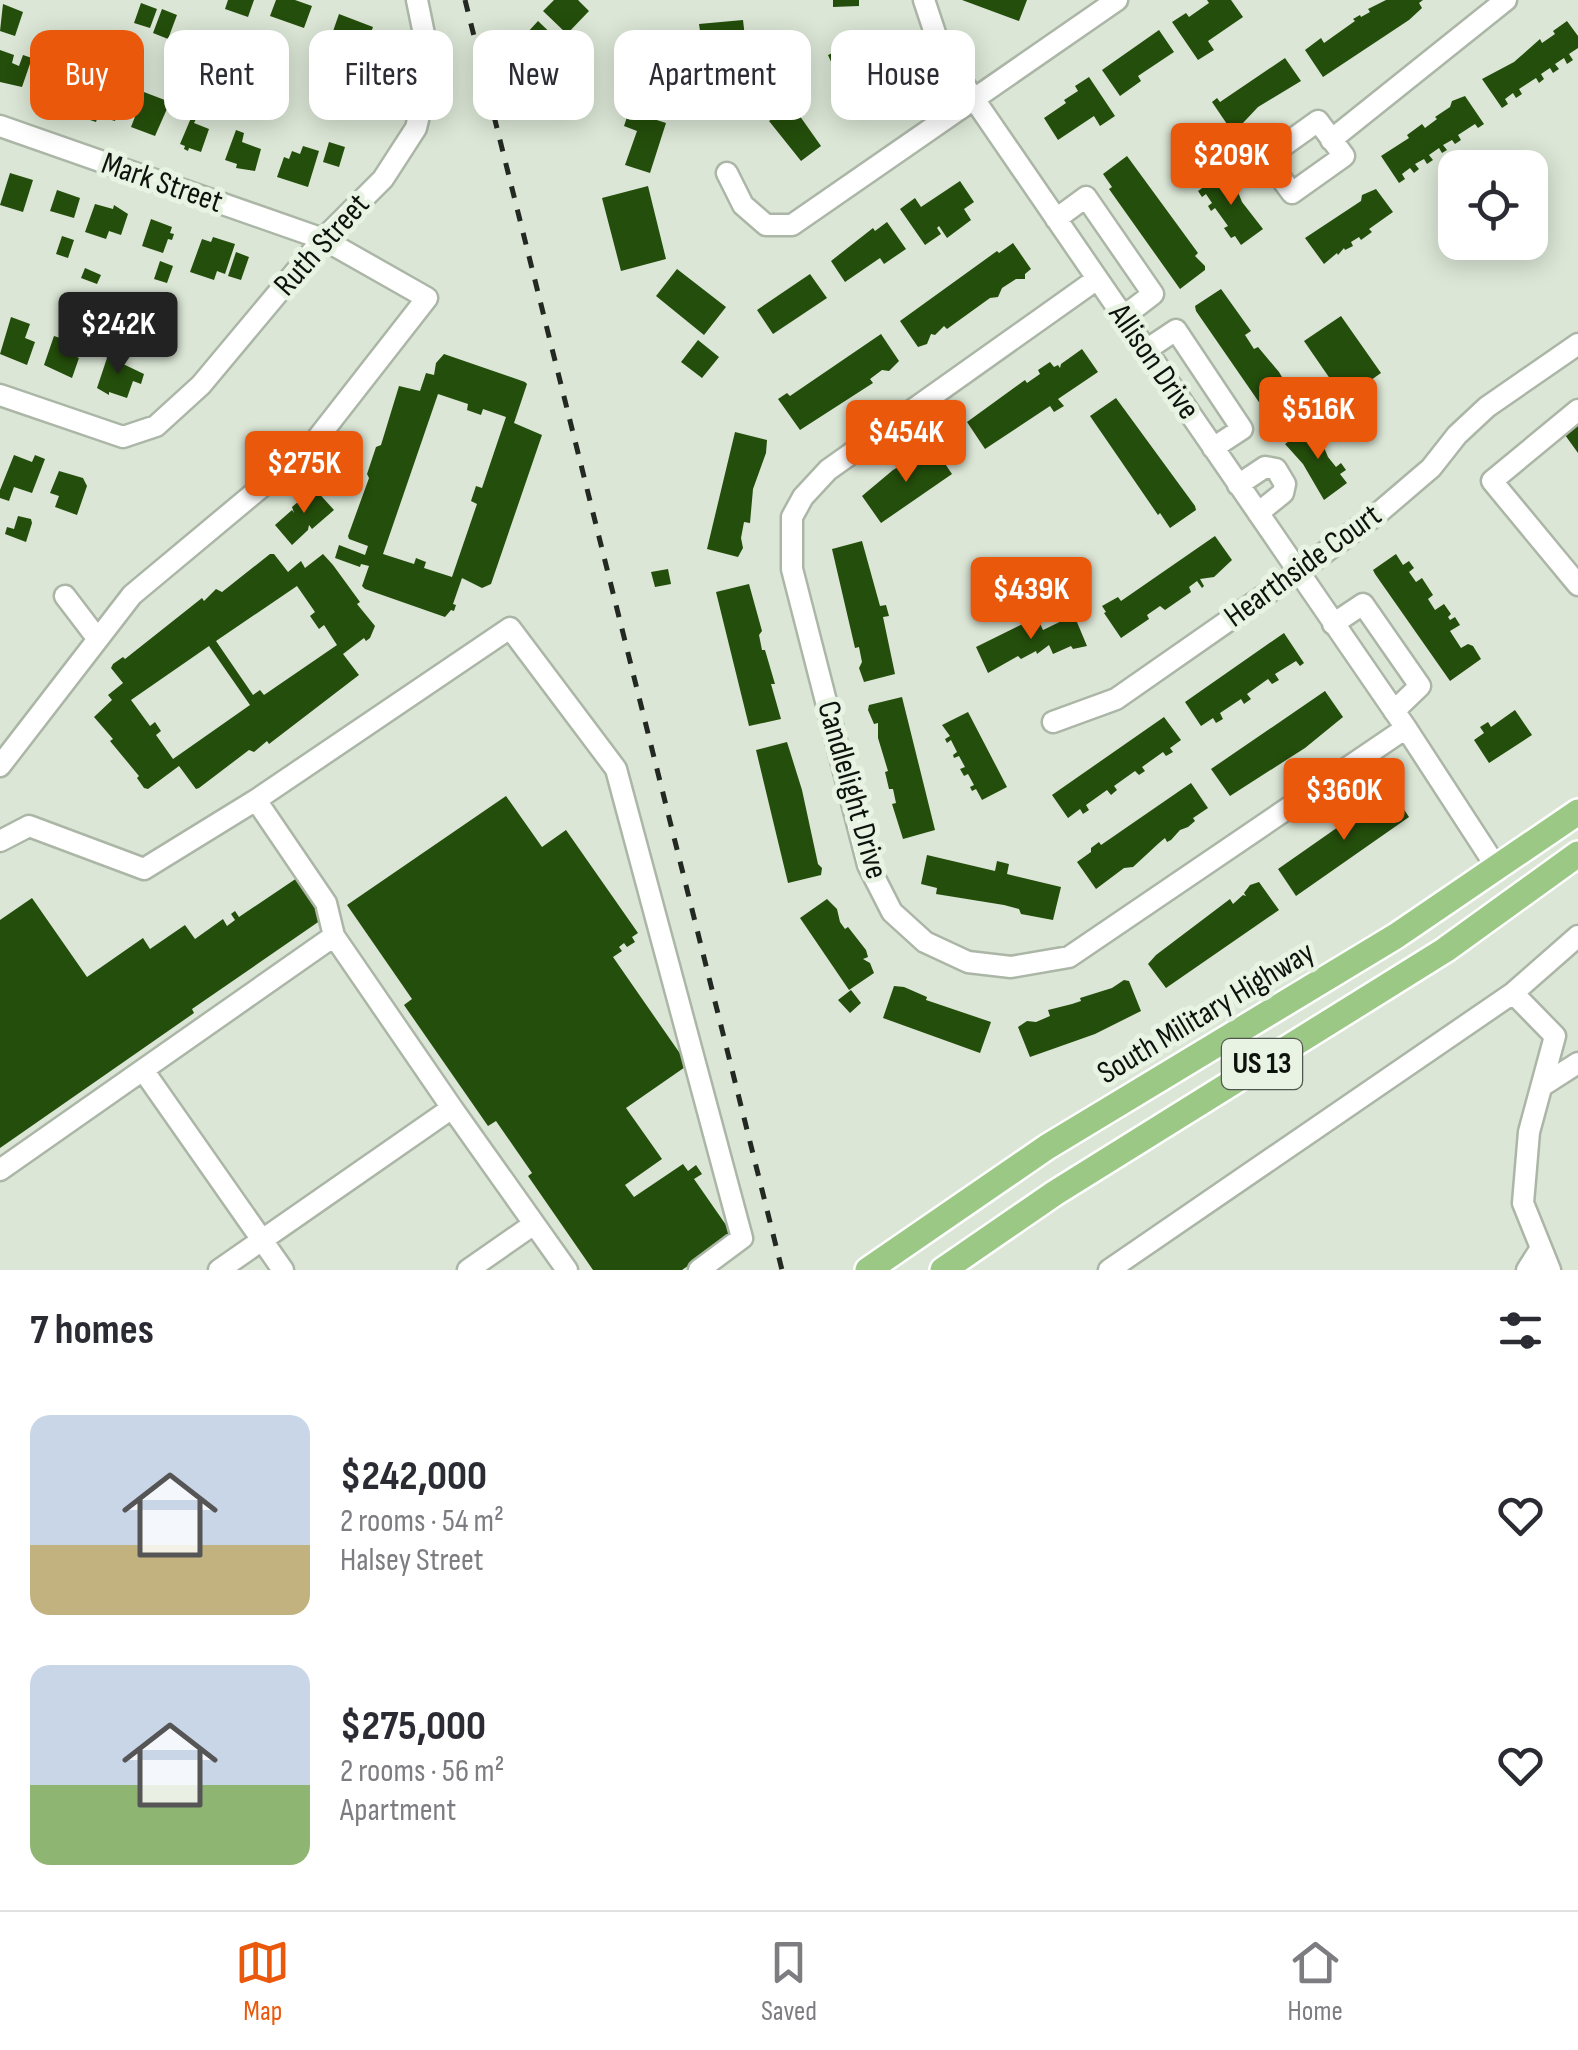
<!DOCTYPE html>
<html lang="en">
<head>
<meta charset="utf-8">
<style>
  body { margin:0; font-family:"Sofia Sans Condensed",sans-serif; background:#f2f2f3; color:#2b2b33; height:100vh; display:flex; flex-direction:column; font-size:38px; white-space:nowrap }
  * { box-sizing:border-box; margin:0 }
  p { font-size:32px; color:#7c7c81 }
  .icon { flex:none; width:55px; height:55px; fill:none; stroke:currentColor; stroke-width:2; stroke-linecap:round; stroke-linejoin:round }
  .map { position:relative; height:1270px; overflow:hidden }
  .sheet { display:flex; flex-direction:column; background:#fff; flex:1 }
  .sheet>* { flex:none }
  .hud { position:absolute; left:30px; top:30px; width:1000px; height:90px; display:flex; gap:20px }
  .fabs { position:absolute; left:1438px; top:150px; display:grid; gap:20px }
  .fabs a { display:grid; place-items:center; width:110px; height:110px; border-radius:20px; background:#fff; box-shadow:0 5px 25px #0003; font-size:50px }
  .price { position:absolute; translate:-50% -85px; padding:0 22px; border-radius:10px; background:#ea580c; color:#fff; font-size:32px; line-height:65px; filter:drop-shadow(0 2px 5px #0008) }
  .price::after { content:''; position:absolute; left:50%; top:60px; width:30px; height:22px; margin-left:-15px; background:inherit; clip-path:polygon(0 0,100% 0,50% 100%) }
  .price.active { background:#222; color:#fff }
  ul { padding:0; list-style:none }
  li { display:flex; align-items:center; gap:30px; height:250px; padding:0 30px }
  li span { display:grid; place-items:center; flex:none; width:280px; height:200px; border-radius:20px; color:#555 }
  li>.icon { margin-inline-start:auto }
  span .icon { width:120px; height:120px; fill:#fffc; stroke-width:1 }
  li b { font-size:42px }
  h2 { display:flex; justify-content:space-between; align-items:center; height:120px; padding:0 30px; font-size:42px }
  .tag { padding:0 35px; border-radius:20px; background:#fff; box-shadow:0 5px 25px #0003; font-size:35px; line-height:90px }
  .tag.active { background:#ea580c; color:#fff }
  .tabs { display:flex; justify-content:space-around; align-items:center; height:140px; border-top:2px solid #e1e1e2; background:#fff; font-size:28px; color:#7c7c81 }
  .tabs a { display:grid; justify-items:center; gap:5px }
  .tabs .active { color:#ea580c }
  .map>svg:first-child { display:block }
  .building { fill:#244e0b; fill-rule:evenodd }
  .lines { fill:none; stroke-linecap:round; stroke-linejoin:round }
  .minor-casing { stroke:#acb6a7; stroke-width:25 }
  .major-casing { stroke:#fff; stroke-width:30 }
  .minor { stroke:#fff; stroke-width:20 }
  .major { stroke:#9cc886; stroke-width:25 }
  .rail { stroke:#242822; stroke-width:5; stroke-dasharray:12 12; stroke-linecap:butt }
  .labels { text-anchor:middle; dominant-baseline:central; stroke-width:10; stroke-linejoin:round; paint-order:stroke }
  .shield { fill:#e8f3e3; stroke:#4f564d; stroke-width:2.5 }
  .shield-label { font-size:30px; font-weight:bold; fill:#0e120d }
  .street-label { font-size:32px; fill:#0e120d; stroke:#e8f3e3 }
</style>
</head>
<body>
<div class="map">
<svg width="1578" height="1270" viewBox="0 0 1578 1270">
  <rect width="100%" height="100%" fill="#dbe6d6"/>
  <path class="building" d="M228,0H254L248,17L225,9Z
    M276,0H295L312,6L304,28L270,16Z
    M554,0H578L589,11L567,34L543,11Z
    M833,0H859V6L833,7Z
    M962,0H1027L1019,21Z
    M1207,0H1231L1243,17L1208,41L1214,50L1198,60L1172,22L1186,13L1189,17L1209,3Z
    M1386,0H1423L1419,3L1422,8L1409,20L1323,77L1305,50L1321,38L1324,43L1355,21L1353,19L1360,15L1361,17L1370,12L1368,9Z
    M141,3L157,9L150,28L134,23Z
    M3,4L23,12L15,36L0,31Z
    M162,9L177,15L168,39L153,33Z
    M339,14L373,27L365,49L331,37Z
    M743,20L750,81L714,84L715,89L688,92L684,56L689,55L687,32L700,31L699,24Z
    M538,21L563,45L541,69L516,45Z
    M1567,21L1578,36V48L1569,54L1573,60L1567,64L1564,58L1555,64L1559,69L1553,73L1550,68L1541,74L1544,79L1539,83L1536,78L1519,89L1522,94L1516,98L1513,93L1505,99L1508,104L1502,108L1482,79L1514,62L1540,39L1542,43L1555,34L1553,31Z
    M1159,30L1174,52L1138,76L1141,81L1120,96L1102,70Z
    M871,36L899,99L872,111L863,98L857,101L854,96L848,83L857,79L853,70L838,77L828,55Z
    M0,50L14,55L12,63L19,66L23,55L32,58L22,87L0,82Z
    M1285,58L1301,81L1258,107L1242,124L1231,130L1212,102L1217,98L1220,102Z
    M202,69L222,77L214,96L194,89Z
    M43,74L66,82L59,103H51L36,95Z
    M1089,77L1115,116L1100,126L1094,116L1058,140L1044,118L1066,103L1064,100L1078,91L1075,86Z
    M244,80L261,85L256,102L239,96Z
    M92,84L104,88L102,95L121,103L115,121L98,116L96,122L81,117Z
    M788,87L803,108L797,112L821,146L801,161L769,121L772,119L762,106Z
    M136,89L170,102L155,136L131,127L138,109L130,106Z
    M1465,96L1484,124L1478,128L1475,124L1458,135L1461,140L1455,144L1452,140L1443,145L1447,150L1442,153L1439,148L1429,155L1433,160L1427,164L1424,159L1415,164L1419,169L1414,173L1410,168L1402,174L1405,179L1399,183L1381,156L1409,138L1407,135L1422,124L1425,128L1437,119L1435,117L1450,107L1452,101Z
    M629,111L666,123L650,173L625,165L637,131L624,126Z
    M191,118L196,119L194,123L209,129L201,152L189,148L188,151L184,149L185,146L180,144Z
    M236,130L244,133L242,142L261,149L255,171L236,168L237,164L225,160Z
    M329,142L345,147L339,167L323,162Z
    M303,146L319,151L308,187L277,177L284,157L289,159L292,151L300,154Z
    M1127,156L1198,253L1195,256L1205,266V270L1180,289L1109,189L1112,187L1103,174Z
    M1225,172L1234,182L1242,202L1263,229L1241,245L1235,236L1231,238L1224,228L1228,226L1215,208L1211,211L1208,206L1212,203L1206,194L1202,197L1198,191Z
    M10,173L33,180L23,212L0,205Z
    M960,181L974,202L964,209L971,220L947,238L939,226L937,228L941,234L925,245L900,209L915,198L921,207Z
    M648,186L666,259L621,271L602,198Z
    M1376,189L1393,212L1369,229L1372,232L1361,240L1359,237L1351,242L1353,246L1345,250L1344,248L1338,255L1337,253L1324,264L1305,238L1361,201L1362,195Z
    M57,190L80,198L74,218L50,211Z
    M95,204L113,209L114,205L128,214L121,235L109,231L106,239L85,232Z
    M151,219L172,227L170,233L174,234L172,240L168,239L163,253L142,246Z
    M887,222L906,249L884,264L880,258L845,282L831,261L873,228L875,231Z
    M62,236L74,240L68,258L56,254Z
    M213,237L235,244L225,274L217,271L214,280L190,272L202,239L211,242Z
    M1013,243L1031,269L1025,274V279H1016L1002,288L998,297L990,298L947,329L944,326L935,335L931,334L927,344L918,347L900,321L997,251L999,253Z
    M236,252L249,257L241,280L228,276Z
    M160,261L173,266L167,283L154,279Z
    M85,268L101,275L97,284L81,278Z
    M677,269L726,307L704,335L656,296Z
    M810,274L827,298L773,334L757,310Z
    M1221,289L1251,331L1245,335L1254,349L1258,347L1279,372L1298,404L1272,421L1196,311L1195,306Z
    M1341,316L1381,373L1344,399L1304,341Z
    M11,317L30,324L25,338L35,342L27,365L0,354Z
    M881,334L899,361L889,371L882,370L870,379L873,383L800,430L778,399L787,393L790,396Z
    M54,336L75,343L70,354L79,358L72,378L44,365Z
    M698,340L719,357L702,378L681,362Z
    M1082,349L1098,372L1058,399L1064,406L1054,412L1050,406L985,449L967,422L1025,380L1027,383L1040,374L1038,370L1050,362L1054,367L1058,365L1060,368L1061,364Z
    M109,352L120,355L119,359L124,361L123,364L144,374L141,384L133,381L127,398L109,392V395L97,388Z
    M444,354L525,382L527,384L514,423L542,435L491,584L482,588L462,578L453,604L456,605L454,611L451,610L445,617L365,589L362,586L369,566L361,564L360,567L335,558L339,545L365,555L368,546L349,539L348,536L369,478L367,474L376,447L381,445L399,386L420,391L426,373L434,375L436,363ZM438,394L468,404L467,410L481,415L483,409L506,417L482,488L476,486L471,501L477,504L452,577L424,568L426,562L416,558L414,564L383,554Z
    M1116,398L1195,506L1196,510L1170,528L1160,513L1158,515L1090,416Z
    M1578,425V453L1565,435Z
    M1310,426L1318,438L1324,434L1329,441L1323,445L1328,457L1336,467L1341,463L1346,470L1340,474L1347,483L1324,500L1303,464L1285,444Z
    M735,432L767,440L766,453L753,489L750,523L744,522L741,538L743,548L738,557L707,549Z
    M933,446L952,474L881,523L862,496L893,470L906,462L908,466Z
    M14,455L32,462L35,455L45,459L32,493L14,487L9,501L0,498V490Z
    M59,471L83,478L87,486L77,515L55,507L59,496L50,493Z
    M314,488L334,510L312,529L309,525L308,530L292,545L275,525L292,510L294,513L292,507Z
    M18,516L31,519L32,523L26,542L5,534L7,527L14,529Z
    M1215,536L1232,560L1214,577L1200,579L1204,586L1202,588L1197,581L1189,587L1191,592L1165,610L1160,606L1147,615L1149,619L1121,638L1104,613L1106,612L1102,606L1118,597L1121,601Z
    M862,541L880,606L886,605L889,616L883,617L895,674L864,682L859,668L862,662L859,647L855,648L832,549Z
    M270,554H274L288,572L301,561L305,568L323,554L333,565L360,602L357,604L375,626L370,638L366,641L364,638L343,654L359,675L269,744L267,741L254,752L249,750L199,788L196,789L179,766L148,789L144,788L137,778L139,776L110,741L113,739L94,717L112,700L108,695L123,683L111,668L113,664L123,657L125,659L202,598L204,601L216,589L222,592ZM297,586L315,612L310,616L319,629L324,625L337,645L264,695L260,690L253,695L216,641ZM209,646L250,705L173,759L156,735L161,731L155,722L150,726L131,700Z
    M1396,554L1403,565L1409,561L1414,568L1409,572L1416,582L1422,578L1433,595L1428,599L1435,610L1444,604L1451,614L1448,617L1450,620L1455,617L1460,625L1450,631L1461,648L1468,644L1473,646L1481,659L1450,681L1375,574L1373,570Z
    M668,569L671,584L655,587L651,572Z
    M749,584L762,631L759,635L762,650H765L775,684H771L781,719L749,726L716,592Z
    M1074,615L1087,646L1073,649L1071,646L1053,654L1049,645L1037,654L1036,651L1021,659L1018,656L988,673L976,647L1037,617L1043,630Z
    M1284,633L1304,663L1300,666L1296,661L1275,674L1279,680L1272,684L1268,679L1247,694L1251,699L1244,704L1241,699L1220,713L1223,719L1216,723L1213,718L1201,726L1185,702Z
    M1325,691L1343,717L1305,748L1230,796L1211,769Z
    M902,697L935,830L903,839L892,804L896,803L893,789H889L885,772L888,771L878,738V723L874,724L868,710L869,705Z
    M1515,710L1532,735L1489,763L1474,740L1484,733L1480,727L1488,722L1491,727Z
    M968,712L1007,787L982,800L976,789L972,791L970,787L974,785L968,774L964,776L960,769L965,767L959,756L954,758L953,755L957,752L951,740L947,743L945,739L950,736L942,725Z
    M1164,717L1181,740L1170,748L1173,752L1166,756L1163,752L1142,767L1145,771L1139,775L1135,771L1114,786L1117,790L1111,795L1107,790L1086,805L1089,810L1083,814L1080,809L1068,818L1052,795Z
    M787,742L802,790L818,864L822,868L821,875L788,883L756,750Z
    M1191,783L1208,808L1193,818L1195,821L1188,827L1180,830L1171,840L1167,842L1165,838L1159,843L1133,867L1124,868L1096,889L1077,862L1091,852V848L1099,842L1101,845Z
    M1391,790L1409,817L1296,896L1278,869Z
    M506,796L542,847L566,830L638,933L632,937L635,942L627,947L624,943L619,947L622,951L613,957L688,1065L626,1108L662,1159L625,1185L634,1197L683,1164L688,1171L696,1165L702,1174L694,1179L733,1235L682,1270H593L528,1176L532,1173L496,1121L488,1126L404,1005L412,999L347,905Z
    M927,855L995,871L997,861L1009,864L1007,874L1061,887L1053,920L1021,914L1019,909L1004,905L936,894L937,888L921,884Z
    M297,878L324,918L192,1009L194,1013L0,1148V920L32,898L87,977L143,938L150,949L185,925L195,939L223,919L227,926L235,920L231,914L235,911L239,917Z
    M1259,882L1279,910L1166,988L1148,964L1156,955L1230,899L1233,904L1243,895L1246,896L1244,893L1250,885Z
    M827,899L837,909L840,922L845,929L848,927L866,950L868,957L863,959L870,963L874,973L849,990L800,918Z
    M1124,980L1129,981L1141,1011L1095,1034L1030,1057L1018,1027L1027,1021L1036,1022L1050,1016L1048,1010L1072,1004L1081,1001L1080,998L1112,988Z
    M894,986L904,987L927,997L926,1000L991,1022L980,1053L883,1018Z
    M851,990L861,1003L850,1013L838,1000Z"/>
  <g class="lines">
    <g class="minor-casing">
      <path id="minor" d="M924,0L941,51L1406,728L1497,868
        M1318,121L1344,156L1292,193L1266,158Z
        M0,126L323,239L427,298L313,444L132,595L0,766
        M1331,140L1506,0
        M727,173L743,205L766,225H792L1117,0
        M1056,219L1086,197L1153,294L1123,317
        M1097,279L828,470L803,497L792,517V569L868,865L892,912L925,942L968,962L1011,967L1069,957L1406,728
        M1146,350L1176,330L1242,429L1213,448
        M0,395L123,437L156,426L201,385L323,239L383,179L416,128L426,86L425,39L417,0
        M1578,410L1492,481L1578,585
        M1238,485L1265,467L1276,469L1285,484L1283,493L1258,513
        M65,596L97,638
        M1333,624L1363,604L1420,686L1394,711
        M1053,722L1116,699L1298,572L1376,515L1431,468L1457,435L1487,407L1578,344
        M256,800L326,903L334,936
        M0,841L29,826L144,869L256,800L510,628L616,769L742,1238L699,1270
        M1513,993L1555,1036L1529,1132L1523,1203L1550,1270
        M143,1070L283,1270
        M1545,1084L1578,1063
        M0,1170L334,936L452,1108
        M219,1270L452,1108L567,1270
        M468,1270L534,1224
        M1109,1270L1513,993L1578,936
        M1527,1270L1541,1248"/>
    </g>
    <g class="major-casing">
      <path id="major" d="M868,1270L1047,1147L1396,936L1578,812
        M943,1270L1055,1193L1445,950L1578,854"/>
    </g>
    <use href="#minor" class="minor"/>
    <use href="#major" class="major"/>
    <path class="rail" d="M465,0L782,1270"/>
  </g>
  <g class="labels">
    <rect class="shield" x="1222" y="1039" width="80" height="50" rx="8"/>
    <g class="shield-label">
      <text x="1262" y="1064">US 13</text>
    </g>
    <g class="street-label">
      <text transform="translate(162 183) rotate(19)">Mark Street</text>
      <text transform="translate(322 245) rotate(-48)">Ruth Street</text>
      <text transform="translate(1154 362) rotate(55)">Allison Drive</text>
      <text transform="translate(1303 566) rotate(-36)">Hearthside Court</text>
      <text transform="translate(852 790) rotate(74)">Candlelight Drive</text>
      <text transform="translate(1206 1013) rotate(-31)">South Military Highway</text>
    </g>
  </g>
</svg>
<div class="fabs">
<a><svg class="icon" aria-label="locate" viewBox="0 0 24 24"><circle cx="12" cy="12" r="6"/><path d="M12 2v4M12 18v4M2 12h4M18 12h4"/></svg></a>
</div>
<b class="price" style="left:1231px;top:208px">$209K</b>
<b class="price active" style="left:118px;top:377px">$242K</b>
<b class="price" style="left:1318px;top:462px">$516K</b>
<b class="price" style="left:906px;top:485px">$454K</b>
<b class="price" style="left:304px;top:516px">$275K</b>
<b class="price" style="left:1031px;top:642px">$439K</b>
<b class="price" style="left:1344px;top:843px">$360K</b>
<div class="hud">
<a class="tag active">Buy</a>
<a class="tag">Rent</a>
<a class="tag">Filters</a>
<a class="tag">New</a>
<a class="tag">Apartment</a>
<a class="tag">House</a>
</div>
</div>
<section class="sheet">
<h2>7 homes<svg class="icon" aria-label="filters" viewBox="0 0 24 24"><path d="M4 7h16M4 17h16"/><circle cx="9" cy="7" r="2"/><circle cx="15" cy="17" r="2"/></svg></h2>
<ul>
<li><span style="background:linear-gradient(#c9d6e8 65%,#c2b280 0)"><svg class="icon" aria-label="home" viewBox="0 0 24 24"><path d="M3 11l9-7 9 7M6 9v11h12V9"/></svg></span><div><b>$242,000</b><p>2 rooms · 54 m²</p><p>Halsey Street</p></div><svg class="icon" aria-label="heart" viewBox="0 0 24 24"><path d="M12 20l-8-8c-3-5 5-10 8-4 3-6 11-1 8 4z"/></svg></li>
<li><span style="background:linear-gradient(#c9d6e8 60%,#8fb573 0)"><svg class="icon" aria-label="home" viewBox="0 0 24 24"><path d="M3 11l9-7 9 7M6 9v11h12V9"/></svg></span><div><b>$275,000</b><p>2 rooms · 56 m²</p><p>Apartment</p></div><svg class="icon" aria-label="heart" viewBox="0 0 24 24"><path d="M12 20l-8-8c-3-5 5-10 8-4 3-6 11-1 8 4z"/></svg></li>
</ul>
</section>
<nav class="tabs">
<a class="active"><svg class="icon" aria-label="map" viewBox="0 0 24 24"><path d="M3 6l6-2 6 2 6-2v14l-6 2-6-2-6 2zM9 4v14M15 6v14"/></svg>Map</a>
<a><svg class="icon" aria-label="saved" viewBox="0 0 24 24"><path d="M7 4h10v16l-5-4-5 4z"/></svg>Saved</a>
<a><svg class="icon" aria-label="home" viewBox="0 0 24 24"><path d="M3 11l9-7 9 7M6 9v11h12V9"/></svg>Home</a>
</nav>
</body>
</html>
